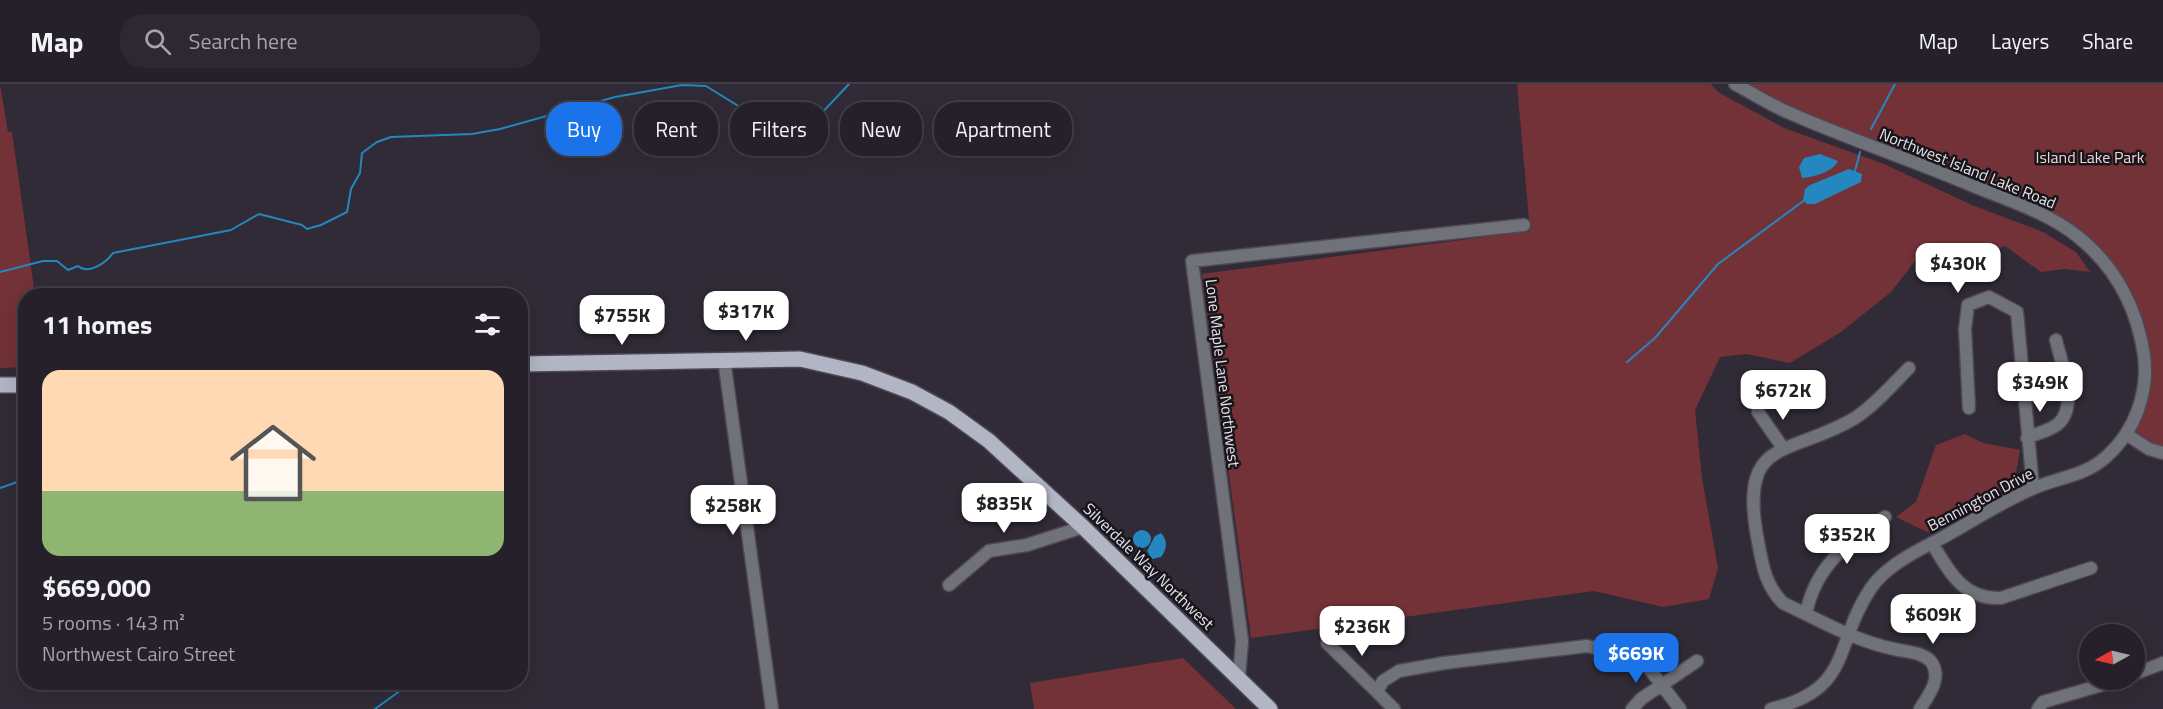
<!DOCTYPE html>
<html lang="en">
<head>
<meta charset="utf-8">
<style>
  body { margin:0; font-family:"Titillium Web",sans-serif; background:#2d2831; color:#f1f3f6; height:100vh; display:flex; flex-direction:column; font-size:22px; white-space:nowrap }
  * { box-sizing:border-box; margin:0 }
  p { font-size:20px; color:#a3a3a8 }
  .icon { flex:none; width:33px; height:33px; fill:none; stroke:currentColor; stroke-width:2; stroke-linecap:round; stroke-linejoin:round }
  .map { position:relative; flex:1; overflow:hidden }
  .drawer { position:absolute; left:18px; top:204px; width:510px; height:402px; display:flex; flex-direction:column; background:#252029; border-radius:24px; box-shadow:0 6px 24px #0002,0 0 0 2px #423e46 }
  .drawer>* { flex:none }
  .hud { position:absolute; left:546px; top:18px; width:570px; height:54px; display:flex; gap:12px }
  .needle { width:39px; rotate:262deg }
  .controls { position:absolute; left:2079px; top:540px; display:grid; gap:12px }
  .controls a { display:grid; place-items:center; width:66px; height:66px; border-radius:50%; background:#252029; box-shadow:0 6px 24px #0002,0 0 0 2px #423e46; font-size:30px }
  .price { position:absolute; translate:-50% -51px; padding:0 14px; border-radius:12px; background:#fff; color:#222; font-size:20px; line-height:39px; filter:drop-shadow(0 2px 3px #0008) }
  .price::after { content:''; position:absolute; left:50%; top:36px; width:18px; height:14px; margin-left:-9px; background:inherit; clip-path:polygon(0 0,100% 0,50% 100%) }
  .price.current { background:#1a73e8; color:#fff }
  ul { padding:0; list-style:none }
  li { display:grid; align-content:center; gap:12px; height:318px; padding:0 24px }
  li span { display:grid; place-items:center; height:186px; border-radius:18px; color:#555 }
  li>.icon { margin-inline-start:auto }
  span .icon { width:108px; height:108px; fill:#fffc; stroke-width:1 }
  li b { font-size:26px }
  h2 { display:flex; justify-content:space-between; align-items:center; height:72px; padding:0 24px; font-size:26px }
  .pill { padding:0 21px; border-radius:24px; background:#252029; box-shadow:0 6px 24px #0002,0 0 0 2px #423e46; font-size:21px; line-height:54px }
  .pill.current { background:#1a73e8; color:#fff }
  header { display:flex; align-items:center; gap:36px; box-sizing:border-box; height:84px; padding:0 30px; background:#252029; border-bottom:2px solid #423e46 }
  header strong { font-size:28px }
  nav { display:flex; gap:33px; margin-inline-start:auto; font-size:21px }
  .search { width:420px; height:54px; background:#2d2831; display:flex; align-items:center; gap:15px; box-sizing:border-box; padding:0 21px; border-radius:24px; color:#a3a3a8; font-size:22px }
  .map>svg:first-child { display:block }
  .green { fill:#733237 }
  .water { fill:#2487bf }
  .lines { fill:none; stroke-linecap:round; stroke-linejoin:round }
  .stream { stroke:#2487bf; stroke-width:2 }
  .minor-casing { stroke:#4e4854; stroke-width:15 }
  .major-casing { stroke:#4e4854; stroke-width:18 }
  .minor { stroke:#707279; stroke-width:12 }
  .major { stroke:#b2b6c4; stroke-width:15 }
  .labels { text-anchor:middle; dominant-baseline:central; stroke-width:5; stroke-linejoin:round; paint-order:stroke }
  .park-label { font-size:16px; fill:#efd4d4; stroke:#18151a }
  .street-label { font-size:16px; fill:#e6e2ea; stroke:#18151a }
</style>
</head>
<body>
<header>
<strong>Map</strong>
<div class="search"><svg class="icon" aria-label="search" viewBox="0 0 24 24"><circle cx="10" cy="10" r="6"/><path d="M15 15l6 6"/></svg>Search here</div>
<nav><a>Map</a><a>Layers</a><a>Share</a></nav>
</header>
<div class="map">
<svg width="2163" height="625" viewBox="0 0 2163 625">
  <rect width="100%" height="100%" fill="#312b37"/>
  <path class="green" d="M0,0L8,48H12L35,211L26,212L25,283L0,284Z
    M1517,0H1711L1718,8L1784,44L1884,80L1974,122L2043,148L2076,168L2090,188L2065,185L2041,188L2005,162L1963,180L1916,176L1891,208L1841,248L1790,279L1747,270L1720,273L1695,326L1702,394L1718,484L1709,515L1663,523L1594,507L1251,554L1202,190L1530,147Z
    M1735,0H2163V369L2126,350L2145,282L2123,205L2064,143Z
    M1965,350L1983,359L2020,366L2014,400L1927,448L1896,433L1916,418L1936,361Z
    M1183,574L1236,625H1034L1030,599Z"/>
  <path class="water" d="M1820,70L1838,77C1833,88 1814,93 1802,94L1799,83L1804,74Z
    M1849,85L1862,90L1861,98L1815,120H1807L1803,116L1805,105L1810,101Z
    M1133 455a9 9 0 1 1 18 0a9 9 0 1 1-18 0Z
    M1161,449C1168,456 1167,466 1161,473L1152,475L1147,467L1155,452Z"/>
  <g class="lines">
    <path class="stream" d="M1871,45L1895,0
      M1855,87L1860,68
      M0,188L43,177H57L68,186L78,182C88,191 106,179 113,169L231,146L259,130L302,141L307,145L321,141L347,128L351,105L360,89L362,69L377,58L391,53L472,50L500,45L615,13L682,1L706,2L769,41L785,46L804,42L817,34L849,0
      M1627,278L1655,254L1718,180L1806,115
      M0,404L26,395
      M375,625L412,598"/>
    <g class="minor-casing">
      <path id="minor" d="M1735,0C1754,10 1772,22 1792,30C1851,56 1912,76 1971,101C2007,116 2047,128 2077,152C2115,182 2137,224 2144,271C2149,308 2135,347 2107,372C2086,392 2059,393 2034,404C2001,418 1971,438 1940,455C1916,467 1886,482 1871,504C1833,560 1854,605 1771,625
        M724,275L772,625
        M1909,284C1892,301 1875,321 1855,334C1790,373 1739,351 1757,452C1762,478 1764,500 1783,519C1819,536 1855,557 1894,565C1905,568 1925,568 1932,579C1942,595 1928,612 1920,625
        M1969,324L1965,245L1968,221L1989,213L2017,228L2033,404
        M1758,328L1783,364
        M2126,350L2149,365L2163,369
        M2027,354C2037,349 2049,347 2058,340C2079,322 2061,279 2056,256
        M1932,459C1949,487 1963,516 2001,514L2091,484
        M949,501L989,467L1027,461L1083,443
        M1806,530C1815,483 1847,458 1885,433
        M1327,559L1377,608
        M2134,590L2163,579
        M1239,594L1242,557L1192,177L1524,141
        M1394,625L1377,608L1383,597L1399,587L1444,579L1587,562L1621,570L1648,583L1680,625
        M1632,625L1641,615L1697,577
        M2038,625L2043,618L2119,596"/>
    </g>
    <g class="major-casing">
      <path id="major" d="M520,280L800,275L862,289L912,308L949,328L989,357L1083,443L1270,625
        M0,301H26"/>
    </g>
    <use href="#minor" class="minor"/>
    <use href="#major" class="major"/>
  </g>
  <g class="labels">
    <g class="park-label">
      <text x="2090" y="73">Island Lake Park</text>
    </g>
    <g class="street-label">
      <text transform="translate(1968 84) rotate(22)">Northwest Island Lake Road</text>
      <text transform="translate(1223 289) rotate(83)">Lone Maple Lane Northwest</text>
      <text transform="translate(1980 415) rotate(-28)">Bennington Drive</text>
      <text transform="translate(1149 482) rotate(44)">Silverdale Way Northwest</text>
    </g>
  </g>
</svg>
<div class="controls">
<a><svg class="needle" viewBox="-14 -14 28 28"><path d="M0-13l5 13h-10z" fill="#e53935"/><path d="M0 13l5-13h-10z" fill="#a3a3a8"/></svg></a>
</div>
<b class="price" style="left:1958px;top:210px">$430K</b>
<b class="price" style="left:746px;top:258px">$317K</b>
<b class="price" style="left:622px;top:262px">$755K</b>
<b class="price" style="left:2040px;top:329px">$349K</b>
<b class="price" style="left:1783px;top:337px">$672K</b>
<b class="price" style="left:1004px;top:450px">$835K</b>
<b class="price" style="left:733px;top:452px">$258K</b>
<b class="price" style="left:1847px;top:481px">$352K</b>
<b class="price" style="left:1933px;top:561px">$609K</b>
<b class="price" style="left:1362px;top:573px">$236K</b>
<b class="price current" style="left:1636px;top:600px">$669K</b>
<div class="hud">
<a class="pill current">Buy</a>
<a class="pill">Rent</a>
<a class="pill">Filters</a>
<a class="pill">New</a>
<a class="pill">Apartment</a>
</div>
<section class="drawer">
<h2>11 homes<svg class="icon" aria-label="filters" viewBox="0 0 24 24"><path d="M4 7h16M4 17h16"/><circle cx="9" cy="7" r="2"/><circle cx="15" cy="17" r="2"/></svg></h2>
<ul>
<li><span style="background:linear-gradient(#ffd9b3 65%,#8fb573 0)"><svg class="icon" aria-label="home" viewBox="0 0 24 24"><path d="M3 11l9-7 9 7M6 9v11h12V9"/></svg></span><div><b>$669,000</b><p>5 rooms · 143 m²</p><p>Northwest Cairo Street</p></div></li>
</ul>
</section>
</div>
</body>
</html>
